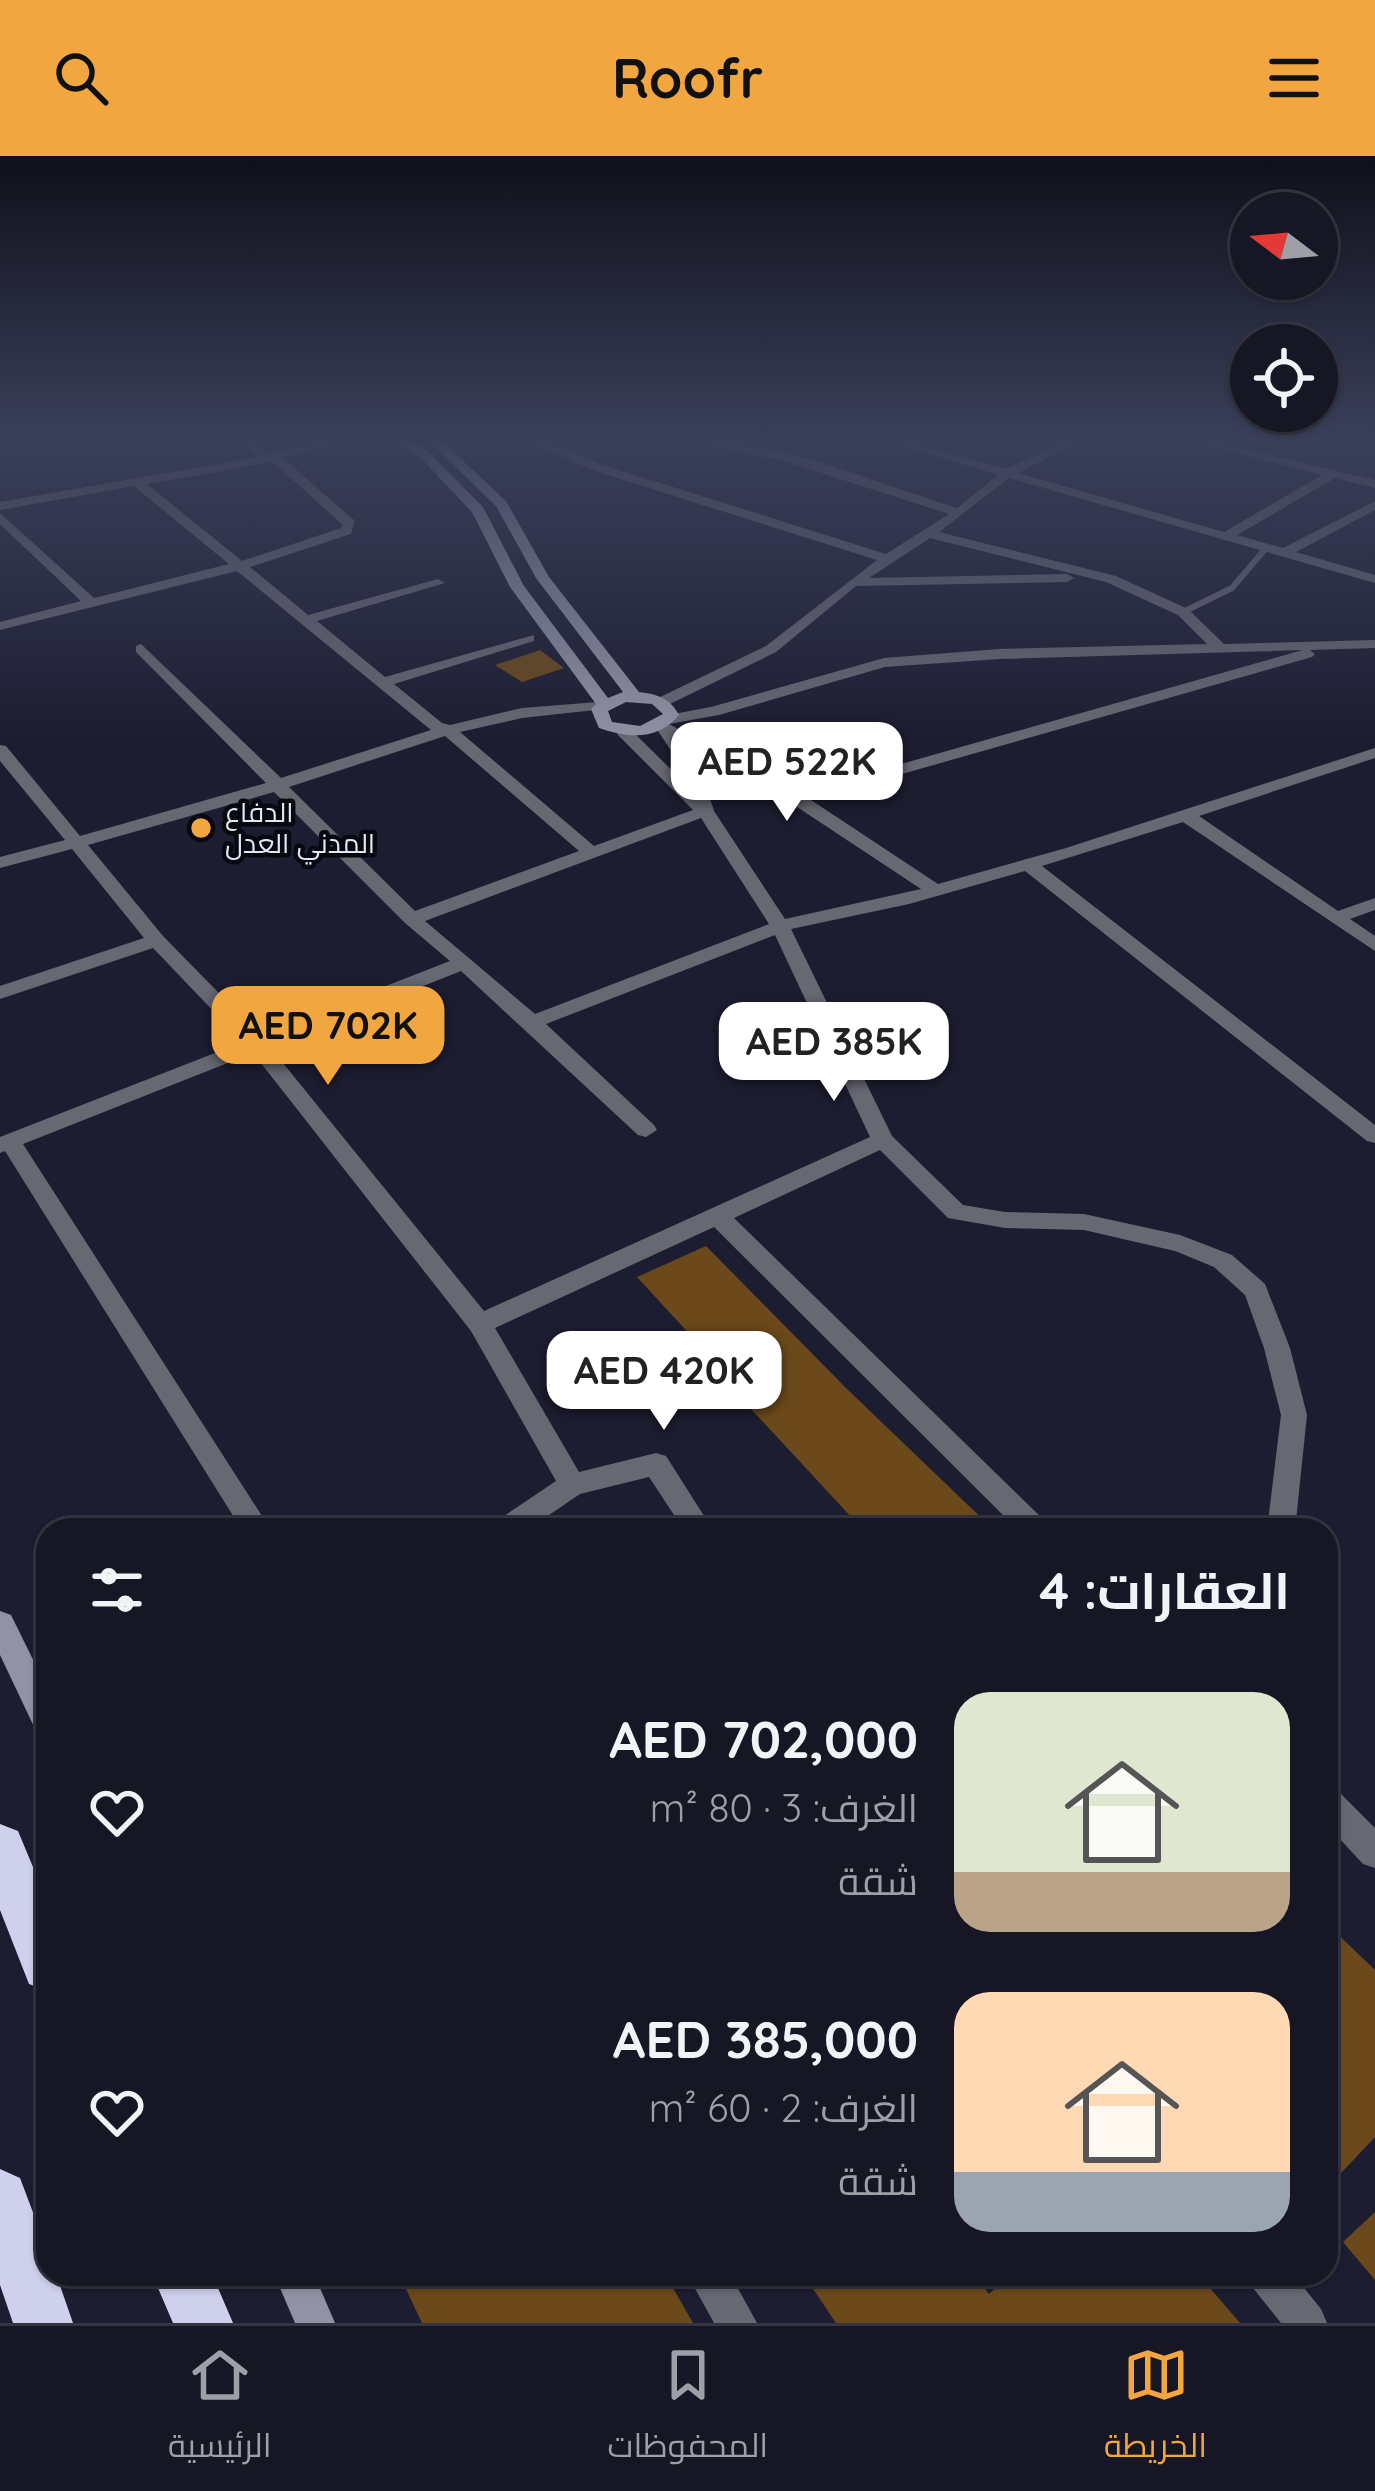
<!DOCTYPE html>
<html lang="ar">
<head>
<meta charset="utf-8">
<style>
  body { margin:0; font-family:Quicksand,Cairo,sans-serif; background:#1f1f2d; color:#f1f3f6; direction:rtl; height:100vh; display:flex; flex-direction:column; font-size:45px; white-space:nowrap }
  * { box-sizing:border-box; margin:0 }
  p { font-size:39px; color:#9e9fa7 }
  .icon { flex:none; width:66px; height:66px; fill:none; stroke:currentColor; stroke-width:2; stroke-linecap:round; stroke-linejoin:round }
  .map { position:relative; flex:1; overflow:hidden; direction:ltr }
  .drawer { position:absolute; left:36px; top:1362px; width:1302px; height:768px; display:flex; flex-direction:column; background:#161625; border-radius:36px; box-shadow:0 3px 9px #0004,0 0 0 3px #353542; direction:rtl }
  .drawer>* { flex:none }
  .needle { width:78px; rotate:286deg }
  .tools { position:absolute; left:1230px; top:36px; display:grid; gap:24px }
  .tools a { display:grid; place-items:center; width:108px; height:108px; border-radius:50%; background:#161625; box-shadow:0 3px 9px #0004,0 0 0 3px #353542; font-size:60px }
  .price { position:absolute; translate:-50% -102px; padding:0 27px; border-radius:24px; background:#fff; color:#222; font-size:39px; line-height:78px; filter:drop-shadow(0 3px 6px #0008) }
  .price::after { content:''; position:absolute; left:50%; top:72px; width:36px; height:27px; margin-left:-18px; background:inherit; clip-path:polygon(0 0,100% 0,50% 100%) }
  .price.on { background:#f1a640; color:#111 }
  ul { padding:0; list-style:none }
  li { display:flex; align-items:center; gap:36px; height:300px; padding:0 48px }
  li span { display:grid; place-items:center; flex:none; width:336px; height:240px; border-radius:36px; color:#555 }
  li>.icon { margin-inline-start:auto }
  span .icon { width:144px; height:144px; fill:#fffc; stroke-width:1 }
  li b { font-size:51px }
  h2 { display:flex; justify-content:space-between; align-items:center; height:144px; padding:0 48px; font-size:51px }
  header { display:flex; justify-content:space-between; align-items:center; height:156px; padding:0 48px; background:#f1a640; color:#111; font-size:54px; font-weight:700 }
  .menu { display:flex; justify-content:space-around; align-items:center; height:168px; border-top:3px solid #353542; background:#161625; font-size:33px; color:#9e9fa7 }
  .menu a { display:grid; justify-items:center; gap:6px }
  .menu .on { color:#f1a640 }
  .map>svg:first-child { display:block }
  .building { fill:#6c491a }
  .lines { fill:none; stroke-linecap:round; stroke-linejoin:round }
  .lane { stroke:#686873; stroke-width:6 }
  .street { fill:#686873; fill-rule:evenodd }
  .secondary { fill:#9192a4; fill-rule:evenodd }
  .highway { fill:#cfd0ec; fill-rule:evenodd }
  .poi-dot { fill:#f1a640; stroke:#080811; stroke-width:4.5 }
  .labels { text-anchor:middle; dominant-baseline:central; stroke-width:9; stroke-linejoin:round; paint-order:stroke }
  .far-poi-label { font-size:27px; fill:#e5e6f4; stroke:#080811; text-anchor:start }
</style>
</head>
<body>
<header><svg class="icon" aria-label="menu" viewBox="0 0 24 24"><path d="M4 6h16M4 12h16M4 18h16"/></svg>Roofr<svg class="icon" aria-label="search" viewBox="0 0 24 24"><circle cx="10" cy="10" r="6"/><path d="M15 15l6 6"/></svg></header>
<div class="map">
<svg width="1375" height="2167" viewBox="0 0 1375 2167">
  <rect width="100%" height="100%" fill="#1d1d31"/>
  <path class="building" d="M540,494L564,512L522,526L495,509Z
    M706,1090L847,1233L994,1374H865L854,1364L701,1199L706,1196L637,1121Z
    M1326,1767L1375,1814V1981L1326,2033Z
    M1375,2056V2124L1343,2086Z
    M399,2118H665L693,2167H422Z
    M803,2118H974L989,2138L1010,2118H1198L1240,2167H836Z"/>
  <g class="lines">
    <path class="lane" d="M1183,456L1232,432L1267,391"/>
    <path class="street" d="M238,284H251L268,298L328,284H347L283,302L355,365L351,378L250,411L308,459L438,423L445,427L317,465L385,521L534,479V485L394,528L442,567L450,569L522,552L610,545V551L604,553L522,562L460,576L594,690L693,654L617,578V572H629L689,631L686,617L654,569L663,560L711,551L884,502L999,493L1207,488L1178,459L1106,426L930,382L869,422L1067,418L1074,422L1067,426L856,430L776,496L668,549H656V543L766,490L877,404L592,314L527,284H543L600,308L886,398L949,358L784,305L687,284C778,283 871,325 957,352L998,319L885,284H904L1006,313L1067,284H1082L1018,317L1224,376L1322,319L1187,284H1207L1375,324V332L1335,322L1237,379L1283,392L1375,345V354L1296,396L1375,419V427L1009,322L939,376L1116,420L1188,453L1224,488L1375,484V492L1310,494L1315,498L1312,501L811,644L938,728L1066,692L1375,592V602L1199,660L1338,755L1375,742V754L1350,763L1375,780V795L1183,666L1042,710L1375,969V987L1367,985L1025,715L909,748L791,773L892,980L963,1049L1005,1056L1084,1058L1180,1079L1232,1099L1265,1128L1290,1192L1307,1259L1295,1374H1267L1281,1259L1264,1192L1245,1139L1214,1111L1175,1095L1084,1074L1005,1072L948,1062L880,994L734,1062L1046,1366L1050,1374H1018L714,1071L495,1172L579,1316L656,1297L666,1300L713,1374H684L649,1321L580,1338L527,1374H491L495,1366L556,1325L471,1175L253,897L23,988L271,1374H242L5,995L0,997V981L243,886L153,792L0,843V830L144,782L72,693L0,712V701L65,684L0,605V589L6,590L80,680L266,627L136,496V490L141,488L281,622L431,574L237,415L0,474V466L81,445L0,368V357L94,442L229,408L134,330L0,354V346L257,301ZM273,306L343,369L341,372L242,405L147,328ZM1303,494L799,637L669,568L719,559L885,511L999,503ZM445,580L579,695L415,755L289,631ZM682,586L791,647L921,733L785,763L714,655L702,617ZM274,636L405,767L450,805L260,879L163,780L88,689ZM701,662L769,768L535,858L425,765ZM775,779L870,981L484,1155L270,891L461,815L638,979L646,981L657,974L654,969L546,868Z
      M1326,1629L1337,1634L1375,1672V1712L1363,1708L1326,1668Z
      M687,2118H730L757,2167H714Z
      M1247,2118H1293L1321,2153L1327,2167H1281L1253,2132Z"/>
    <path class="secondary" d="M396,284H410L427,294L483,351L524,430L608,542L623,536L536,422L496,350L428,284H441L506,345L549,421L639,536C657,538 670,542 679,559C657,585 629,582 599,572L591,553L596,548L510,431L472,356L419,300ZM626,546L652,548L663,558L640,570L612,566L608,555Z
      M0,1455L11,1459L48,1534V1581L37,1577L0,1499Z
      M274,2118H314L335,2167H295Z"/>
    <path class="highway" d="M0,1668L18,1675L48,1747V1835L29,1828L0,1754Z
      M0,2013L20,2022L48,2096V2118H56L73,2167H13L0,2129Z
      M152,2118H212L233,2167H173Z"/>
  </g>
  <linearGradient id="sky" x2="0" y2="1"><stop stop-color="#10101b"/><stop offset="0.48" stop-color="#3a405a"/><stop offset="1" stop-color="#3a405a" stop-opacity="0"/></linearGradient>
  <rect width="1375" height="587" fill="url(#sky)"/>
  <circle class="poi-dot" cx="201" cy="672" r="12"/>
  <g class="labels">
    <g class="far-poi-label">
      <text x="225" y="656">الدفاع<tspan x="225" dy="31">المدني العدل</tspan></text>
    </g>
  </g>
</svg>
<div class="tools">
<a><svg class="needle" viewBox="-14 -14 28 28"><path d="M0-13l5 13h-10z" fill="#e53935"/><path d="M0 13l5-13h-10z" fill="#9e9fa7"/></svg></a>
<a><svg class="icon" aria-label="locate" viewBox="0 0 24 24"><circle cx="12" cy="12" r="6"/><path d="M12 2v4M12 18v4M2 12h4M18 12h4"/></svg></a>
</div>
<b class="price" style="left:787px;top:668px">AED 522K</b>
<b class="price on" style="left:328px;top:932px">AED 702K</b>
<b class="price" style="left:834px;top:948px">AED 385K</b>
<b class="price" style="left:664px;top:1277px">AED 420K</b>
<section class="drawer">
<h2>العقارات: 4<svg class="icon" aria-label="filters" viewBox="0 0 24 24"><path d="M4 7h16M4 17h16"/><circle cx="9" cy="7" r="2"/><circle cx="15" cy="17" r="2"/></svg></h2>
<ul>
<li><span style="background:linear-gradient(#dfe7d0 75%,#b9a48a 0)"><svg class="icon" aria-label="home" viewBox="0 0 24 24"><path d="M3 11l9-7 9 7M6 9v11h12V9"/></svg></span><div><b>AED 702,000</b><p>الغرف: 3 · 80 m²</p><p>شقة</p></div><svg class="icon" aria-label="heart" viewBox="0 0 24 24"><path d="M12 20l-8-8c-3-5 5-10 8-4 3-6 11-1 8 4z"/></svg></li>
<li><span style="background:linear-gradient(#ffd9b3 75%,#9aa5b1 0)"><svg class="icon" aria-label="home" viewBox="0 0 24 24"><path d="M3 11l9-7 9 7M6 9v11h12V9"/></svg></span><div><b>AED 385,000</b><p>الغرف: 2 · 60 m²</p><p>شقة</p></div><svg class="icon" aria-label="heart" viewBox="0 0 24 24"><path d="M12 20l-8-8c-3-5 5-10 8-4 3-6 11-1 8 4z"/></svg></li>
</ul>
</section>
</div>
<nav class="menu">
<a class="on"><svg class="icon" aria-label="map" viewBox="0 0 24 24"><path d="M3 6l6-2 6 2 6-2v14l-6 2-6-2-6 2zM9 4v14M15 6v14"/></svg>الخريطة</a>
<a><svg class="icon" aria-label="saved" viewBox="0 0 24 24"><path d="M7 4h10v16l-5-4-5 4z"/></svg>المحفوظات</a>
<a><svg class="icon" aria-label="home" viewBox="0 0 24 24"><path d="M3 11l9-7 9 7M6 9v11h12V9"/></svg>الرئيسية</a>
</nav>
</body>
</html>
